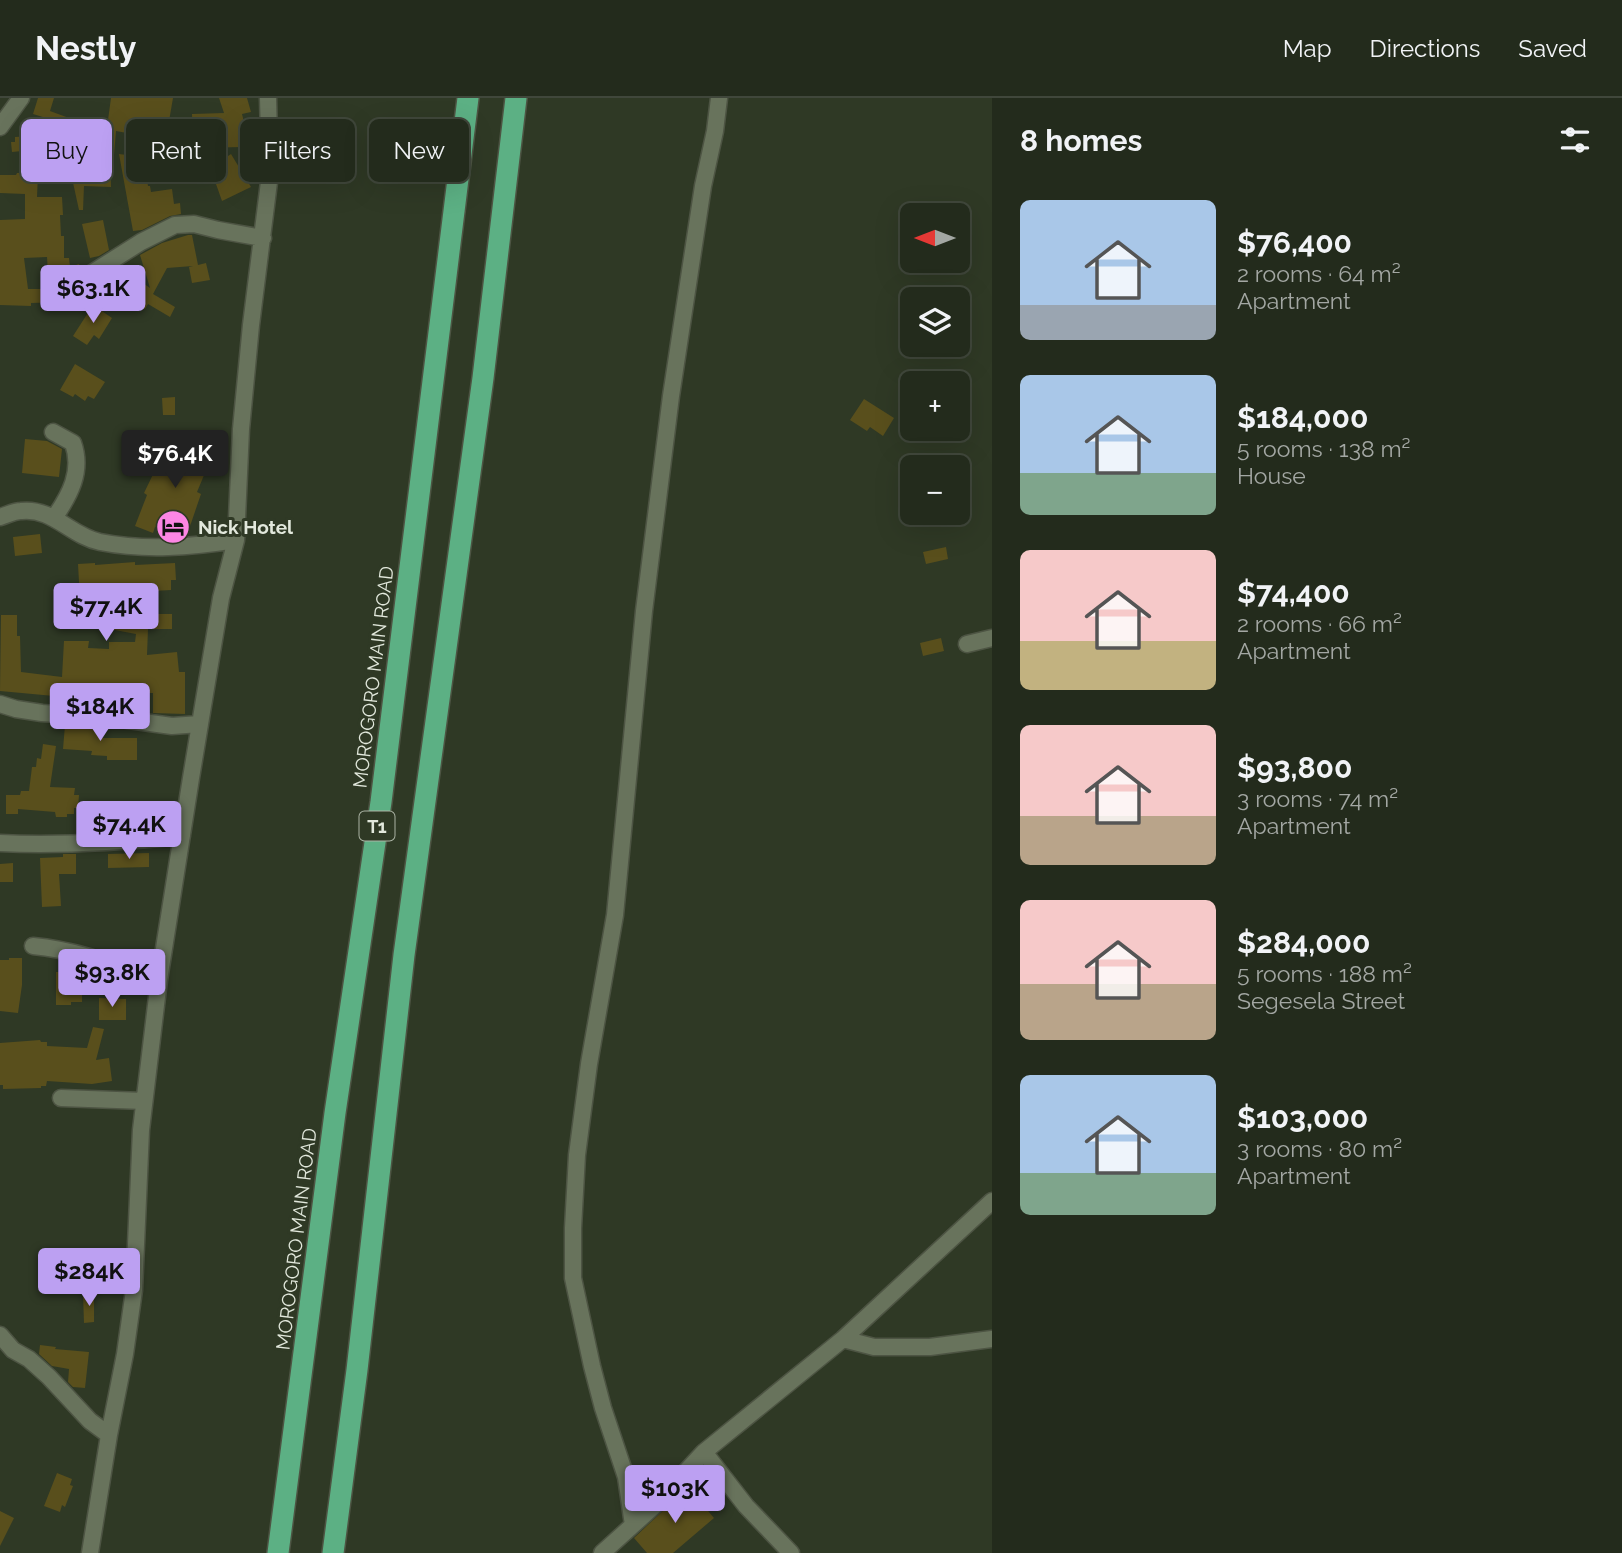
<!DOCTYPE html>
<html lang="en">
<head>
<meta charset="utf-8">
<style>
  body { margin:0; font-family:Raleway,sans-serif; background:#2f3729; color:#f1f3f6; height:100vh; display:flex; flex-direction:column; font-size:26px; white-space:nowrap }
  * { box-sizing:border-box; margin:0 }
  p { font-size:23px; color:#a3a7a3 }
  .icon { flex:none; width:38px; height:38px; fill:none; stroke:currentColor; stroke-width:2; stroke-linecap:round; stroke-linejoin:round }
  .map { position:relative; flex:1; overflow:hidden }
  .drawer { display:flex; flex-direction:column; background:#232b1c; width:630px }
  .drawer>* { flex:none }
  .top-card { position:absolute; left:21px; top:21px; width:665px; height:63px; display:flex; gap:14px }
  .needle { width:46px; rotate:270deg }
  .fabs { position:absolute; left:900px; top:105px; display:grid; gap:14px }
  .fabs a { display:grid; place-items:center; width:70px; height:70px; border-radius:10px; background:#232b1c; box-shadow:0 7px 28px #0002,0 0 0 2px #40473b; font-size:35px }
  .price { position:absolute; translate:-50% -60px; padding:0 16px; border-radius:7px; background:#bca0f2; color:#111; font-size:23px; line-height:46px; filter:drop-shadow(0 2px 4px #0008) }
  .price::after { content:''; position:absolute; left:50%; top:42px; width:21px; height:16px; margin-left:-10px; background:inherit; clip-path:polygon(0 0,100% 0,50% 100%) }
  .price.active { background:#222; color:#fff }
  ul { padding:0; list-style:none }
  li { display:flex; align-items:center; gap:21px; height:175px; padding:0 28px }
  li span { display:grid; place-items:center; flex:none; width:196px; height:140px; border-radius:10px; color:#555 }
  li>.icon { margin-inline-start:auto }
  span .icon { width:84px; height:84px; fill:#fffc; stroke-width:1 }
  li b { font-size:30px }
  h2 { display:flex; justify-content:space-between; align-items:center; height:84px; padding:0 28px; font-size:30px }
  .pill { padding:0 24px; border-radius:10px; background:#232b1c; box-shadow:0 7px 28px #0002,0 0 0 2px #40473b; font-size:24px; line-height:63px }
  .pill.active { background:#bca0f2; color:#111 }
  header { display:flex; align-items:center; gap:42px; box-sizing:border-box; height:98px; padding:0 35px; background:#232b1c; border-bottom:2px solid #40473b }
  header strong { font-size:33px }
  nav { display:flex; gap:38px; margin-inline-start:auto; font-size:24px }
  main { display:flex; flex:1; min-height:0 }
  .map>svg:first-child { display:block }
  .building { fill:#594f1c; fill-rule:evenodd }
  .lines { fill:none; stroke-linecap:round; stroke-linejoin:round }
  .minor-casing { stroke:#4d5443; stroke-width:19 }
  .highway-casing { stroke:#4d5443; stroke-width:24 }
  .minor { stroke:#68735c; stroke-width:16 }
  .highway { stroke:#5cb084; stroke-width:21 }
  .labels { text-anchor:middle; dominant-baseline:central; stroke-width:6; stroke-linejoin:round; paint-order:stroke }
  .shield { fill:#2f3925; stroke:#acb4a5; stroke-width:2 }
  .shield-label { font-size:18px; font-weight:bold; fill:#e2e8dc }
  .poi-label { font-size:19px; font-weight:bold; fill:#e2e8dc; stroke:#2f3925; text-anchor:start }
  .street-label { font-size:19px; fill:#e2e8dc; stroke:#2f3925 }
</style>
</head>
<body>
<header>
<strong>Nestly</strong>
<nav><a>Map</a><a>Directions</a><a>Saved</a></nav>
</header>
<main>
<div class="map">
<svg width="992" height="1455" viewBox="0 0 992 1455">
  <rect width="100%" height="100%" fill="#2f3925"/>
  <path class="building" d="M38,0H54L50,13L69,20L62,38L42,30L46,20L33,16Z
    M111,0H173L168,29L157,27L152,56L143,54L148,88H150L151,94L172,91L174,106L180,105L181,116L170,118L142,132L133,133L119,56L134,58L138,37L116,33L114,57L110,58L111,89L84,88L83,112H79L72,80L71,67L91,66L88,45L102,43L104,21L108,22Z
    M219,0H247L251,14L242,16L247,37L241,38L243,49L193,50L192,16L224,15Z
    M32,38L33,75L38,76L37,99H62L63,117H60L61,138H64V160H69L70,169L79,166L83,182L65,187V204L31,205V208L0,207V122L25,121V96L0,95V77H16L17,75H22V53L12,54L11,44H15V39ZM47,159L49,191H28L24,160Z
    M231,56L251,89L222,103L216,86L226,81L216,66Z
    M103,122L109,152L99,158L90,160L82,126Z
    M188,137H192L198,167L206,165L210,182L192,185L189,169L193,168L167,170L153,196L175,209L170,219L148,206L145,211L102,184L106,178L120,169L150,190L140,157L162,145Z
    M93,207L112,220L99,241L94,237L87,247L73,238Z
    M75,266L105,284L94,301L88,298L85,303L75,296L73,299L60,292Z
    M175,299V317H163L162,300Z
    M864,301L894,320L883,338L870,329L867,333L850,322Z
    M25,341L47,343L62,351L59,379L22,375Z
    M197,343L215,348L209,371L207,370L197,394L201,396L187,437L180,438L155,429L153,435L135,428L147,397L144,395L158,366L164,369L167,349L194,354Z
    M40,436L42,455L15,458L13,439Z
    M946,449L948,461L926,466L923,454Z
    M135,464V467L175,465L176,482H171V492L135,494V516H172V531H148L147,557L177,554L179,574H185V616L153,615V595H132V605H117V597L91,595V599H80V597L54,596V598L0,593L1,517H17V538H20L21,574L62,579L64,543H89L88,550L109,551V544H135L136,536L78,525L79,520L67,521L66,503L80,502L78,466L95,465V467Z
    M941,540L944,553L923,558L920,545Z
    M65,627L102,630L101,640H137V662H107V658L91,657L92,653L63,651Z
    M43,646L56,648L50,689L75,690L74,697H79L78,710H74V716H67V719H56L55,714L18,711V716H6V697H20L21,693H29L32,669H36L37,660L41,661Z
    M149,755V769L108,770V756Z
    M63,756H76V776H59L61,808L42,809L40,760L63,759Z
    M13,765V784H0V766Z
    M9,860H22V887L18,915L0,913V862H9Z
    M56,874H71V884H82V904H71V907H56Z
    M99,900L126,901V922H99Z
    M93,929L104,931L96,962L109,960L112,983L92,986L47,983L46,988H41V990L3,991V987H0V945L40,942L41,944H47V948L87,950Z
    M57,1158H89L88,1173H57Z
    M83,1196H94V1224L84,1225Z
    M40,1247L56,1249L55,1251L89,1254L85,1290L73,1289L68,1284L69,1271L52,1268L39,1256Z
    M57,1375L72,1381L70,1387L73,1388L65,1409L62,1407L60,1414L44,1408Z
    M688,1389L714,1420L673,1455H647L634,1440Z
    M0,1413L14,1420L0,1448Z"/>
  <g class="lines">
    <g class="minor-casing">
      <path id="minor" d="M0,29L21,0
        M92,175L141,144L175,127L194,126L218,132L263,140
        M53,334L73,345C83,373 70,397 54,420
        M0,419C7,417 14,413 21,413C52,409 71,438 100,444C146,453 191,449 236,442
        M967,546L992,540
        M0,606L16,611L42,615L114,620L172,628L200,626
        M0,745C61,748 121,744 182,738
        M33,848C77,852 118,868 159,882
        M61,1000L144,1003
        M0,1237L13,1252L29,1261L49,1279L90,1323L109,1337
        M843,1241L874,1249H930L992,1241
        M704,1354L746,1408L791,1455
        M633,1427L626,1379L603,1310L592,1268L573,1180V1130L577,1057L589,966L615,817L644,513L671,298L703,88L715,33L719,0
        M90,1455L109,1337L125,1256L134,1192L141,1032L159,882L191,680L221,500L236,442L241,331L251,227L270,76L268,0
        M602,1455L653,1409L704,1354L843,1241L992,1103"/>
    </g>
    <g class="highway-casing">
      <path id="highway" d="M278,1455L335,1015L381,704L468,0
        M333,1455L357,1272L404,857L483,280L516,0"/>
    </g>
    <use href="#minor" class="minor"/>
    <use href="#highway" class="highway"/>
  </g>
  <defs>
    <g id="hotel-disc" transform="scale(1.75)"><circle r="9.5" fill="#fc86e4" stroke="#2f3925"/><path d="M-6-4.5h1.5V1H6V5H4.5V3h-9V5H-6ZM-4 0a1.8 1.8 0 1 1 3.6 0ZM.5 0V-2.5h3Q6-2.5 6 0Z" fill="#111"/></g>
  </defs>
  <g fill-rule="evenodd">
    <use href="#hotel-disc" x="173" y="429"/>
  </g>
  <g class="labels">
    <rect class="shield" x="359.5" y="713.5" width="35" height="29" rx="5"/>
    <g class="shield-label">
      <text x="377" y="728">T1</text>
    </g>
    <g class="poi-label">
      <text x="198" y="429">Nick Hotel</text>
    </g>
    <g class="street-label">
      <text transform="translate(373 579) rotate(-83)">MOROGORO MAIN ROAD</text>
      <text transform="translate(296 1141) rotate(-83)">MOROGORO MAIN ROAD</text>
    </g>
  </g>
</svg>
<div class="fabs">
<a><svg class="needle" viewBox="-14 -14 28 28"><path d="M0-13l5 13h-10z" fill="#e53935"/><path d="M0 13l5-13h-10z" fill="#a3a7a3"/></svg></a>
<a><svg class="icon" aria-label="layers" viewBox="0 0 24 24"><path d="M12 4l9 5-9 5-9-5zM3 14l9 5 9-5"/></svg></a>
<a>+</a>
<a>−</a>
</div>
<b class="price" style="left:93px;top:227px">$63.1K</b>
<b class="price active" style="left:175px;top:392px">$76.4K</b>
<b class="price" style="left:106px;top:545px">$77.4K</b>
<b class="price" style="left:100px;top:645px">$184K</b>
<b class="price" style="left:129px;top:763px">$74.4K</b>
<b class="price" style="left:112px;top:911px">$93.8K</b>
<b class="price" style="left:89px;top:1210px">$284K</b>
<b class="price" style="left:675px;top:1427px">$103K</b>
<div class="top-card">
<a class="pill active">Buy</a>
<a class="pill">Rent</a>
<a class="pill">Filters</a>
<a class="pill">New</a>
</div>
</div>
<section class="drawer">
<h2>8 homes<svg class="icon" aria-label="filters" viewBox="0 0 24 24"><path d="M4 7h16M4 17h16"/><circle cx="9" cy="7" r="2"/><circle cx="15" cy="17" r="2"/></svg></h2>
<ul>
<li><span style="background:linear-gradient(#a9c7e8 75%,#9aa5b1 0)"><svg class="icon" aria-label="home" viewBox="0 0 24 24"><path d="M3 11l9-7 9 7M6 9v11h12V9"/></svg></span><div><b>$76,400</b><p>2 rooms · 64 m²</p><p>Apartment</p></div></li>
<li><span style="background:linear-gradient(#a9c7e8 70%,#7fa58c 0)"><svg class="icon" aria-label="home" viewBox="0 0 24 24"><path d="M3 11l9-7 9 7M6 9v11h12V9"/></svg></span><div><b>$184,000</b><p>5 rooms · 138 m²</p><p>House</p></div></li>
<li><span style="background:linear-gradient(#f6c9c9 65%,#c2b280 0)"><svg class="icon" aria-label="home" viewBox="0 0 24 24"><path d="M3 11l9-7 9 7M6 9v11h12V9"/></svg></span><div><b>$74,400</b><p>2 rooms · 66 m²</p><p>Apartment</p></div></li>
<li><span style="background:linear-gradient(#f6c9c9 65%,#b9a48a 0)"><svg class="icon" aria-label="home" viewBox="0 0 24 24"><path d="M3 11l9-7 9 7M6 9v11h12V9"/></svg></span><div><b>$93,800</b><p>3 rooms · 74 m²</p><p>Apartment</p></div></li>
<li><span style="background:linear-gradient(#f6c9c9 60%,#b9a48a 0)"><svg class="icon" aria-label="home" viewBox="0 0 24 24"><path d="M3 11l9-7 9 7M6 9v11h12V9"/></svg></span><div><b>$284,000</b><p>5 rooms · 188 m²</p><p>Segesela Street</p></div></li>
<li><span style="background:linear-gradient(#a9c7e8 70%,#7fa58c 0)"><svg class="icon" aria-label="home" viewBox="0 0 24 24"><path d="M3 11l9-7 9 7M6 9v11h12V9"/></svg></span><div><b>$103,000</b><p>3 rooms · 80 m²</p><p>Apartment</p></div></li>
</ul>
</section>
</main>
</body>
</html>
